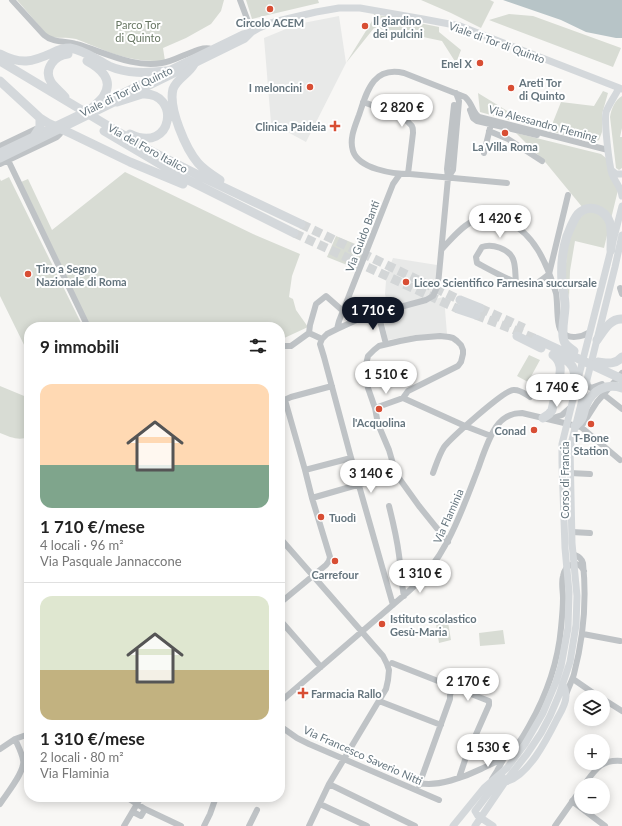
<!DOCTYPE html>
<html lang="it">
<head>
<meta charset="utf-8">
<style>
  body { margin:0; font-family:Lato,sans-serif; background:#f6f6f6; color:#222; height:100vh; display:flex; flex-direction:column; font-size:15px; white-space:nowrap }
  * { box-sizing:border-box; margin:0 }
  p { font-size:13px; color:#767676 }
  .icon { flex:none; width:22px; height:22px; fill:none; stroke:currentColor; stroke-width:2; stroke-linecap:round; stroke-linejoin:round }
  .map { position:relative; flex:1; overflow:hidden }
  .sheet { position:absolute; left:24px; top:322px; width:261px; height:480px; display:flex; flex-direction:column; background:#fff; border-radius:16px; box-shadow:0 2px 10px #0003 }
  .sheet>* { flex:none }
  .fabs { position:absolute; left:574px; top:690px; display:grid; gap:8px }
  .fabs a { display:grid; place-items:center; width:36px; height:36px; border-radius:50%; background:#fff; box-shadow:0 2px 10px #0003; font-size:20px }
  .price { position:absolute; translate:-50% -34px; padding:0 9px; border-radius:14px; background:#fff; color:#222; font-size:13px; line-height:26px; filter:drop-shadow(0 1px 2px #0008) }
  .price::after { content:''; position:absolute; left:50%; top:24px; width:12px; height:9px; margin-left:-6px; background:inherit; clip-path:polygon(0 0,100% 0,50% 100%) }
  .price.current { background:#111827; color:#fff }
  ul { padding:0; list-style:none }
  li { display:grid; align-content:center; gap:8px; height:212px; padding:0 16px }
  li+li { border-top:1px solid #e0e0e0 }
  li span { display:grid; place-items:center; height:124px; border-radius:12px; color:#555 }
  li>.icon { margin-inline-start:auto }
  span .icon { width:72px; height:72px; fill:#fffc; stroke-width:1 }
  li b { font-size:17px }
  h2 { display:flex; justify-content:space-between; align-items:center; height:48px; padding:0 16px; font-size:17px }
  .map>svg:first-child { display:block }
  .built { fill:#e8e9e8 }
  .green { fill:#d8dcd4 }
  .water { fill:#b7c4c7 }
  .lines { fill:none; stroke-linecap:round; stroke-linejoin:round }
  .highway-tunnel { stroke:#d3d6d7; stroke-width:9; stroke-dasharray:9 4.5; stroke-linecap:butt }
  .minor { stroke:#bfc3c6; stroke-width:6 }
  .major { stroke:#d4d8db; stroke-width:7 }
  .highway { stroke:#d4d8db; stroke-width:9 }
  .poi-dot { fill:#d84e34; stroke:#fff; stroke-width:1.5 }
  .labels { text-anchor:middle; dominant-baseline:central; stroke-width:4; stroke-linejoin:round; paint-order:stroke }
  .poi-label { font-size:11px; font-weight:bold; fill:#65757e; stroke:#fff; text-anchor:start }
  .park-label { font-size:11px; fill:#687763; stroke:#fff }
  .street-label { font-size:11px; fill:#65757e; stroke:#fff }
</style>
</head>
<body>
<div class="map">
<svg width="622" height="826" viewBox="0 0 622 826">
  <rect width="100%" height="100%" fill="#f8f7f5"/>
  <path class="built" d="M339,16L346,63L306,142L271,123L264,38L298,24Z
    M393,258L437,265V282L433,292L428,297L388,307L385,294L386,281L388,271Z
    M444,297L447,334L416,335L388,340L382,314L430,300Z"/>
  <path class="green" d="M17,0H224L221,11L211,24L186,38L163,48L165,61C155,61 144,61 134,59C114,56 95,46 76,39C67,37 57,39 48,36Z
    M246,0H318L319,3L268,15L252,19Z
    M421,0H490L494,2L481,28L451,13Z
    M374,14L439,27V32L461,50L456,63L442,41L404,33L374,28L346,63L372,21Z
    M509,14L533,16L621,48L613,67L489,20Z
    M603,91L608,93L602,114V132L599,140L593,143L480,112L478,93L509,112L551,127L561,102L594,106Z
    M622,96V128L620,137H622V168L619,170L616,168L610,117C611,109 615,100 622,96Z
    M516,133L601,154L606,158L618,190L611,219L583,208L546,163Z
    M125,172L253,234L300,254L292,276L289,297L293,299L296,310L308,327L280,340V327H90L21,182L28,179L52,230Z
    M9,177L83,327H29V355L0,296V179L1,181Z
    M588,211L603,214L609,227L604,248L575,241L570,271L569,298L565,278L567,249L576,221Z
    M336,236L365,248L357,269L327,257Z
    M529,355L540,360L528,382L517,376Z
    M0,386L29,398V437C18,441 10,437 0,433Z
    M448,622L451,640L439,643L436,624Z
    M503,630L505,644L480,646L479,633Z"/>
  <path class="water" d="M503,0H622V38H616L586,32L561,20Z"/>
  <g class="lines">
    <path class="highway-tunnel" d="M301,224L460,300
      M294,233L458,309
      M480,308L524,328
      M476,315L512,329L536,339"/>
    <path class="minor" d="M12,0L44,35C53,43 66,41 76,44C105,52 132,68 162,63C175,62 201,44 211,49
      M240,0L252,32
      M363,102C374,106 404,116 410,124C413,126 413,129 413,133L408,174
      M470,110L473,118L477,121L537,135
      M489,131L508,139L542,161
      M0,146L38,128
      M484,153L490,128
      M8,160L88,327
      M0,164L57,137L60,134L62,129
      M448,178L447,169L454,105
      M507,183L410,174C393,174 359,169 353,151C349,139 355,126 359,115C367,91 373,66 404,73L465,97C473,104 472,112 479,117L608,150
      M442,249C451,239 461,227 473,221C483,216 493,216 503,220C534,231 547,264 556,293C558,303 556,327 562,332C569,340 582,337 590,332
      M549,274L568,195
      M516,282C515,275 516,266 513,259C509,249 492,243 482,247L476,257L477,263C487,268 522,288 530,286C536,285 544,278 549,274
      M620,288L622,294
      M378,313L386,344
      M337,329L339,321L393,184L400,174
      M309,333L310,325L316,304L326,296L343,311
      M322,339L327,334L337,329L363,317L426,300L433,296L438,285L448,178L453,170L459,101L456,93
      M322,339L320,344L324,357L350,454L393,605
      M285,346H291L309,333L322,339
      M587,381L588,386L591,388L602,384
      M603,394L622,409
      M403,398L408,391L458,366L461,362L463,354V350L461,345L457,341L453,338L449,337L440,336L416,338L400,341L379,346L374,350L368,356L365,369L368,388L375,408L378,424L389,450L396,474L419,506L448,542
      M403,398L465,426L491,436
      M285,400L305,470
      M280,402L291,397L332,386
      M375,408L403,398
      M550,419L562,415L571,407
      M581,427L620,460
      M351,458L305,470L312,498L371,481L380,475
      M433,473C436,465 439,455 444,447C451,438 503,391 513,390C520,389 525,394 530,397
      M570,473L590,474
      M389,506C393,522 397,539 399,555C401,569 401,582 404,596
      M572,532L590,533
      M280,538L383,656L387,664L389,670L388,680L386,689L329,784L309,826
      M280,603L326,565L329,561L330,557L312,498
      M280,620L321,667
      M583,634L620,641
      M392,663L489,701V705L466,757L459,778
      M573,679L599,697
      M566,695C568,688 572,681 574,674C584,636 587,602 583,563C582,558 578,556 573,554
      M603,699L622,711
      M379,701L441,725
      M280,702L409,591C446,559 461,513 478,469C483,455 488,439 496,427C502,418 511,413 522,413L581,427L597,402L622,373
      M280,726L297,738L309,744L439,800
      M0,749L15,739L29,734
      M492,779L497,771L504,758
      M420,783C437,787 465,777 481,769C491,764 502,760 510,753C518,746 524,735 529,726C546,696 558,662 561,628C562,618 563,608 563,598C563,591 561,583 563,576C565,565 578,558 584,571
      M329,784L415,826
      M419,785L450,699V695L453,687
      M584,785C595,770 601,759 622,761
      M126,797L137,804L141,797
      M572,801L605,826
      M0,804C6,794 26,771 23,760C22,753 18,746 15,739
      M320,804L367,826
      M145,809L181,826
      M124,826L137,804L145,809L141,816L133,812
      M204,826L210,814L216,797
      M249,826L257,810
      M555,826L581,789"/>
    <path class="major" d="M619,88C615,96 609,104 606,112C604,122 609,164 612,174C615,182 621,187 622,196
      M133,94L245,39L252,32L259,28L271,23L282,20L316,12L339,8H360L423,19L460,26L622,89
      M97,105L243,34L252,32
      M0,152L88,110
      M0,159L120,100
      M611,170L616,174H622
      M505,782C528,777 547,739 557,719C561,712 566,704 566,696C566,692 565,688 563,684
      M453,826L484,788L507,768L525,744L543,713L556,682L561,666L568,628L569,592L565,548L562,463V444L576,387L622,206
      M475,826L505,782L527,754L541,733L550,716L559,695L570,662L576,625L577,596L572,543L570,448L615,267L622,235
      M493,826L478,816L475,811L502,776"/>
    <path class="highway" d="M0,54C21,65 32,62 52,53C58,50 64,48 70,48C84,50 97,60 109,66C127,74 147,73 167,71
      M0,61L145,148L204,178L301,224
      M87,61C100,68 115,80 103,97C100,101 96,104 92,108
      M194,64C189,74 177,78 173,89C168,108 186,149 198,163C204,170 212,175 220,180
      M0,81L40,118L48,123L72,134L130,162L183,184
      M65,97C61,92 55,88 51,82C43,69 55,55 68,54
      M117,102L142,94C181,91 174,155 130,134
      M104,131L180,176L294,233
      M35,135L40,127V118
      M460,300L480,308
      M458,309L476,315
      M517,336L541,348
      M536,339L622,379
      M597,340C603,332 610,318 622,319
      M574,351C571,349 567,346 565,343C560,335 565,316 565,306C565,298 563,290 562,282C561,267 562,251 567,236C570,229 573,220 578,214C589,203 605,209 610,223C612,231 611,242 611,250
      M555,354C574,363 575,367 576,387
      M598,362C608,363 615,365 622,357
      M543,418L549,414L552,410C554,400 562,375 560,366C559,361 557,358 553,355
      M575,426C585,418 582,415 586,405C592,390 607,383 622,388"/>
  </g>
  <g class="poi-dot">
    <circle cx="270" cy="9" r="4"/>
    <circle cx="365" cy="26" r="4"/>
    <circle cx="480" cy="63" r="4"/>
    <circle cx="310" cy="87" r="4"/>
    <circle cx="511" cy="88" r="4"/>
    <path d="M333 120h4v4h4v4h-4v4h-4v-4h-4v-4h4z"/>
    <circle cx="505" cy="133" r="4"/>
    <circle cx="28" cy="274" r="4"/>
    <circle cx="406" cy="282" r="4"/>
    <circle cx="379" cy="409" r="4"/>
    <circle cx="591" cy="424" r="4"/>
    <circle cx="534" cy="430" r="4"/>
    <circle cx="321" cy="517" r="4"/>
    <circle cx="335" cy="561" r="4"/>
    <circle cx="382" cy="624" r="4"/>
    <path d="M301 687h4v4h4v4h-4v4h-4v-4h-4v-4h4z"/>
  </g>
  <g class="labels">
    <g class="poi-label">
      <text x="373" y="20">Il giardino<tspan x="373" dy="13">dei pulcini</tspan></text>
      <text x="270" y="22" text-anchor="middle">Circolo ACEM</text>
      <text x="472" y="63" text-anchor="end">Enel X</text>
      <text x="519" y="82">Areti Tor<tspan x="519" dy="13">di Quinto</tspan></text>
      <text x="302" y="87" text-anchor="end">I meloncini</text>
      <text x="326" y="126" text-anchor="end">Clinica Paideia</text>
      <text x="505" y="146" text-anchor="middle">La Villa Roma</text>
      <text x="36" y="268">Tiro a Segno<tspan x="36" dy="13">Nazionale di Roma</tspan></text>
      <text x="414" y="282">Liceo Scientifico Farnesina succursale</text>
      <text x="379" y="422" text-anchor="middle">l'Acquolina</text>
      <text x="526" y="430" text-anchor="end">Conad</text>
      <text x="591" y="437" text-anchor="middle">T-Bone<tspan x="591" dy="13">Station</tspan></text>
      <text x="329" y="517">Tuodì</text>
      <text x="335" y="574" text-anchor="middle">Carrefour</text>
      <text x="390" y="618">Istituto scolastico<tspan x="390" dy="13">Gesù-Maria</tspan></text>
      <text x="311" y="693">Farmacia Rallo</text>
    </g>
    <g class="park-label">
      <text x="138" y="24">Parco Tor<tspan x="138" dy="13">di Quinto</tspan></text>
    </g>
    <g class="street-label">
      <text transform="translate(497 42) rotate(20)">Viale di Tor di Quinto</text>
      <text transform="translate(126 91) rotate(-26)">Viale di Tor di Quinto</text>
      <text transform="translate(543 123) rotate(15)">Via Alessandro Fleming</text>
      <text transform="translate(148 148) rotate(29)">Via del Foro Italico</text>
      <text transform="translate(362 236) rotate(-69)">Via Guido Banti</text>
      <text transform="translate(564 480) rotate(-90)">Corso di Francia</text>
      <text transform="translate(448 516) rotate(-66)">Via Flaminia</text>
      <text transform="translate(363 755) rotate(24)">Via Francesco Saverio Nitti</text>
    </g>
  </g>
</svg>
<div class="fabs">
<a><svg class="icon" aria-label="layers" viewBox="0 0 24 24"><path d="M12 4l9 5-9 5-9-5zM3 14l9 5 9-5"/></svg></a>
<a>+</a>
<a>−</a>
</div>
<b class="price" style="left:402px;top:128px">2 820 €</b>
<b class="price" style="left:500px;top:239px">1 420 €</b>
<b class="price current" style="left:373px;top:331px">1 710 €</b>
<b class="price" style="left:386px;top:395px">1 510 €</b>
<b class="price" style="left:557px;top:408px">1 740 €</b>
<b class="price" style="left:371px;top:494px">3 140 €</b>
<b class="price" style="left:420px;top:594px">1 310 €</b>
<b class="price" style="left:468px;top:702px">2 170 €</b>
<b class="price" style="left:488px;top:768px">1 530 €</b>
<section class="sheet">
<h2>9 immobili<svg class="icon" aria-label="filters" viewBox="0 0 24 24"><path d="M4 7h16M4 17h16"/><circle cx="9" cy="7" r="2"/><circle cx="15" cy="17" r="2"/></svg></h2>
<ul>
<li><span style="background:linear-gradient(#ffd9b3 65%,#7fa58c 0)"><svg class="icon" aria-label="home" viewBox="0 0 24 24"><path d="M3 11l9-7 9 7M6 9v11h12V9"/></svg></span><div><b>1 710 €/mese</b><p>4 locali · 96 m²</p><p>Via Pasquale Jannaccone</p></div></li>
<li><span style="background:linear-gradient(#dfe7d0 60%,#c2b280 0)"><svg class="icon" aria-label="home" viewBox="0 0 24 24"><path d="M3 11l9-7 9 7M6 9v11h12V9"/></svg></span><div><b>1 310 €/mese</b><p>2 locali · 80 m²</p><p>Via Flaminia</p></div></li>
</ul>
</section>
</div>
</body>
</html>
